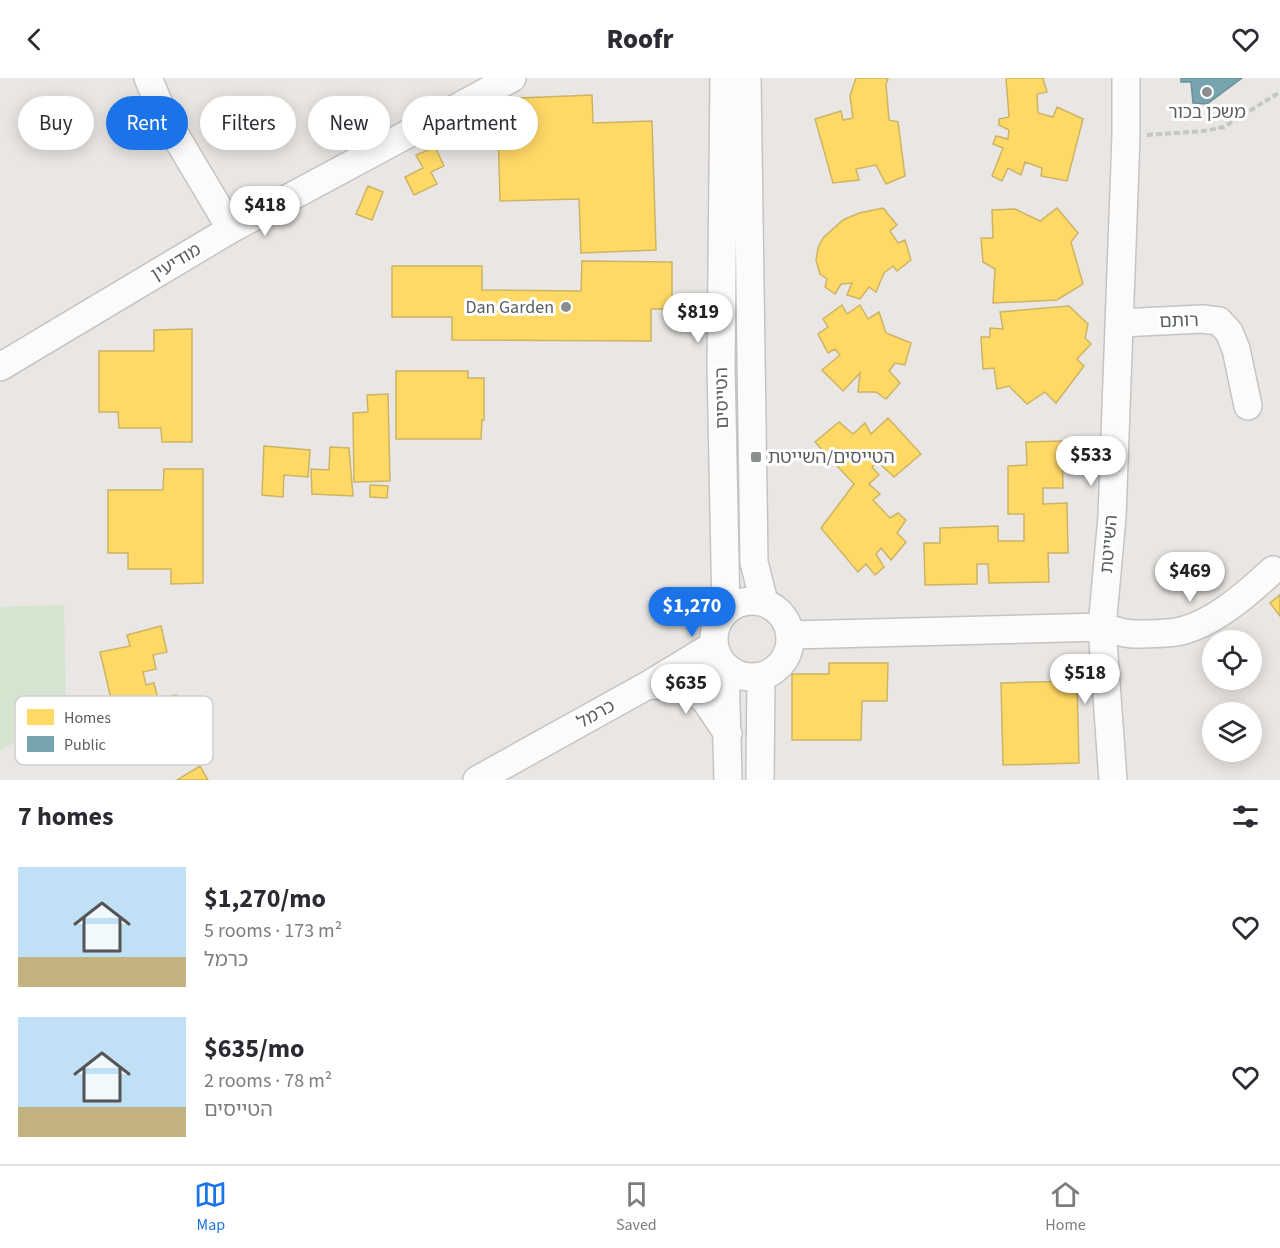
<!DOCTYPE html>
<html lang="en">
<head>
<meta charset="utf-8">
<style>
  body { margin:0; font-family:"Source Sans 3","Noto Sans Hebrew",sans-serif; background:#f7f7f7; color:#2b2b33; height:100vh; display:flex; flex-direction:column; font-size:22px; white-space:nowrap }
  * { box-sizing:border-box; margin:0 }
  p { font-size:20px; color:#7c7c81 }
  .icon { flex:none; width:33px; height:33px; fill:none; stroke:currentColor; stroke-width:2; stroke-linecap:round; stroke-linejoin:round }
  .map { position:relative; height:702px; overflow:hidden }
  .drawer { display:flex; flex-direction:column; background:#fff; flex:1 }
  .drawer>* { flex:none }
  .guide { position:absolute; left:18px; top:18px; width:600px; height:54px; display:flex; gap:12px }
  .tools { position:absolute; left:1202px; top:552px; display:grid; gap:12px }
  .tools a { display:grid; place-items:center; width:60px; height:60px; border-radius:50%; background:#fff; box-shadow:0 3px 15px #0003; font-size:30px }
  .price { position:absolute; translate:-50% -51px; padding:0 14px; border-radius:21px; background:#fff; color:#222; font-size:20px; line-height:39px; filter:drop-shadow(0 2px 3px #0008) }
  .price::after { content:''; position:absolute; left:50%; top:36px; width:18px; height:14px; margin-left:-9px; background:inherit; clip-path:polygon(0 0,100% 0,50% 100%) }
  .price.active { background:#1a73e8; color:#fff }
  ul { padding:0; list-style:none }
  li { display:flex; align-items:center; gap:18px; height:150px; padding:0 18px }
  li span { display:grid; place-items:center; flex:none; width:168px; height:120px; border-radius:0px; color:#555 }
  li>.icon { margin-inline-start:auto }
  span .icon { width:72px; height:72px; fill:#fffc; stroke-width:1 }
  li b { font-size:26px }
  h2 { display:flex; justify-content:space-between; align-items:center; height:72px; padding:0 18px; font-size:26px }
  .pill { padding:0 21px; border-radius:27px; background:#fff; box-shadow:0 3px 15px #0003; font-size:21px; line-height:54px }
  .pill.active { background:#1a73e8; color:#fff }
  header { display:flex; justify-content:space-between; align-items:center; height:78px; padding:0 18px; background:#fff; font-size:27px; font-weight:800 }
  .tab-bar { display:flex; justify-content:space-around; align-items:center; height:84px; border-top:2px solid #e1e1e2; background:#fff; font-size:16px; color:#7c7c81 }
  .tab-bar a { display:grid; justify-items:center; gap:3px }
  .tab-bar .active { color:#1a73e8 }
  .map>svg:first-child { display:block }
  .green { fill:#d5e4cf }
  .homes { fill:#ffd966; stroke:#cdb464; stroke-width:1.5 }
  .public { fill:#76a5af; stroke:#6d9098; stroke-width:1.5 }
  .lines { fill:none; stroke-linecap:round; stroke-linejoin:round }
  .minor-casing { stroke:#c5c4c4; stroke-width:30 }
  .path { stroke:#c3c7c5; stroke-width:4; stroke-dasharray:6 3; stroke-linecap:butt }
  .minor { stroke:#fcfbfb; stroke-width:27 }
  .poi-dot { fill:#8b8e8e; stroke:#fff; stroke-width:2 }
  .labels { text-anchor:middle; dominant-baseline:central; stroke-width:6; stroke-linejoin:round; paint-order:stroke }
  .poi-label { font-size:18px; fill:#595e61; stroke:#fff }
  .street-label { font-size:18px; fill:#595e61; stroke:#fff }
  .key { fill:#fff; stroke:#cdcfd0; stroke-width:1.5 }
  .key-label { font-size:16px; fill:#595e61 }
</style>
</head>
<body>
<header><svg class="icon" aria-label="back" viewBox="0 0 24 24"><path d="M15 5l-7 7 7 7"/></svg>Roofr<svg class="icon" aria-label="heart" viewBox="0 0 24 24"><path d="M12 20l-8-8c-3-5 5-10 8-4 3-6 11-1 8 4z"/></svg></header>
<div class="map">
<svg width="1280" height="702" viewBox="0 0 1280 702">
  <rect width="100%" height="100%" fill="#e9e6e3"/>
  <path class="green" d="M64,527L66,634L0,673V529Z"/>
  <path class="homes" d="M856,0H888L886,6L889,42L898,44L905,98L886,106L876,87L856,91L859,102L833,105L815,41L841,33L843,42L853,40L850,18Z
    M1006,0H1044L1043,1L1047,14L1037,16L1038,35L1053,39L1057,29L1083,41L1067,103L1041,98L1042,90L1025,84L1021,97L1008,90L1002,103L992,98L1003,70L993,66L996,58L1008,61L1009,52L999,47V41L1009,39Z
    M592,17L593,45L652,43L656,172L581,175L579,121L500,123L498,47L522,46L521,20Z
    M435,69L444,88L431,94L437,106L414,117L405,99L423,90L416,77Z
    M368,108L383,114L372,142L356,136Z
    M883,130L897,147L890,153L898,165L905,162L911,182L897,193L893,188L884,195L876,214L869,209L860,221L847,217L852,205L841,206L835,216L825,209L827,201L820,196L816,182L818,170L823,160L843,142L859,135Z
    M1057,130L1078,155L1071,164L1083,206L1057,222L993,225L995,191L983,184L981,160H993L992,132L1015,131L1040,143Z
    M582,183L672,184V231H651V263L452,262V239H392V188H482V212L581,213Z
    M842,227L847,236L860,227L868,241L879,234L886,255L911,265L905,287L895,285L889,293L900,305L886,321L876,314H858L860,295L843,313L822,292L840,277L835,271L828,275L818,256L828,249L823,241Z
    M1069,228L1088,246L1085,260L1091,266L1077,281L1084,288L1056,325L1045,314L1027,326L1009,308L997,311L994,290L983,291L981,259H990V250L1003,251L1000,234Z
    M192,251V364H162L161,350H119L118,334H99V273H154V252Z
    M396,293H468V300H484V342H482L481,361H396Z
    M388,316L390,403L354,404L353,335L368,334L367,317Z
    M888,340L921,376L894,399L878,384L872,389L879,397L869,406L880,416L873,422L890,440L898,435L906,442L897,455L906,464L891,482L881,470L876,476L884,489L875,497L866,486L858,494L821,450L854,406L815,364L839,344L853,356L865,345L871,356Z
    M1062,363L1063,410H1043V426L1067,425L1068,475H1048L1049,504L989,505L988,486H977V506L925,507L924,465H940V450L998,448V463H1024V436H1008V388L1027,387L1026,364Z
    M264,368L310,372L308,399L284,397L283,419L262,417Z
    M330,369L349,370L353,418L312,416L311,391L329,392Z
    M164,391H203V505L171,506V491H128V475H108V412H163Z
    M370,407L388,408L387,420L370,419Z
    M1280,517V538L1270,525Z
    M161,548L167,574L153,577L156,591L143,594L146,607L154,605L158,621L176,617L181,641L150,649L147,635L116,642L100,574L130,568L127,557Z
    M829,585H888L887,623H862L861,662H792V596H829Z
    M1077,603L1079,685L1003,687L1001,605Z
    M200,688L208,702H177Z"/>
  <path class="public" d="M1181,0H1242L1207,26L1193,25L1191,4H1181Z"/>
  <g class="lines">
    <g class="minor-casing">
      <path id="minor" d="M148,0L165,40L231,151
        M724,0L721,287L726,533
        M747,0L754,484L764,524
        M1120,245L1202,241L1219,243L1229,254L1236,271L1248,328
        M0,289L231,151L512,0
        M714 561a38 38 0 1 1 76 0a38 38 0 1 1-76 0Z
        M791,557L1102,549L1112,439L1126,58V0
        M725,589L728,702
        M648,607L673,608L703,619L728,656
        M477,702L648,607L714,567
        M760,702L761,600
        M1113,702L1102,549C1112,551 1123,556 1134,556C1147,556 1163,556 1176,554C1211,548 1247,516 1273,492"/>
    </g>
    <path class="path" d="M1147,57L1204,53L1224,49L1280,14"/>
    <use href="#minor" class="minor"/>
  </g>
  <g class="poi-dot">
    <circle cx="1207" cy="14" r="6"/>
    <circle cx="566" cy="229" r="6"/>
    <rect x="750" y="373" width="12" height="12" rx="3"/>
  </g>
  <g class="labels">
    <g class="poi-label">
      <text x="1207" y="34">משכן בכור</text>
      <text x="554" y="229" text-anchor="end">Dan Garden</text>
      <text x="768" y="379" text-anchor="start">הטייסים/השייטת</text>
    </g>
    <g class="street-label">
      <text transform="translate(176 184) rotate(-31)">מודיעין</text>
      <text transform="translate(1179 243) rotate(-2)">רותם</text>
      <text transform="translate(722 320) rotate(-91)">הטייסים</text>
      <text transform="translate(1109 466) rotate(-85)">השייטת</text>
      <text transform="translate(596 636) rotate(-29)">כרמל</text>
    </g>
  </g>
  <rect x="15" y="618" width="198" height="69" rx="9" class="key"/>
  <rect x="27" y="631" width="27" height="16" fill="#ffd966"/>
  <rect x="27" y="658" width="27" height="16" fill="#76a5af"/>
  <g class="key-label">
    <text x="64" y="645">Homes</text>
    <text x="64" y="672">Public</text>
  </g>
</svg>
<div class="tools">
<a><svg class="icon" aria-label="locate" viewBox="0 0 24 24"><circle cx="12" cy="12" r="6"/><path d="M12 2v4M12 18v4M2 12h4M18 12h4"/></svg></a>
<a><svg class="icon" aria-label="layers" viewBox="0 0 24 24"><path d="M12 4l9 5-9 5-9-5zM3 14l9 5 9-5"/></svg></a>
</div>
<b class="price" style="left:265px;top:159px">$418</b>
<b class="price" style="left:698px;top:266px">$819</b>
<b class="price" style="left:1091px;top:409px">$533</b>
<b class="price" style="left:1190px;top:525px">$469</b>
<b class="price active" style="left:692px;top:560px">$1,270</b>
<b class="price" style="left:1085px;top:627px">$518</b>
<b class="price" style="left:686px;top:637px">$635</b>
<div class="guide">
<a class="pill">Buy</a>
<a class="pill active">Rent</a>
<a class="pill">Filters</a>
<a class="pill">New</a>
<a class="pill">Apartment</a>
</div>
</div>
<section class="drawer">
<h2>7 homes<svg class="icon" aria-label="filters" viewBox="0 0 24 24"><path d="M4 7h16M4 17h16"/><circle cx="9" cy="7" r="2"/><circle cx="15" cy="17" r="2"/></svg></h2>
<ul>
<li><span style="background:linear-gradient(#bfe0f5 75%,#c2b280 0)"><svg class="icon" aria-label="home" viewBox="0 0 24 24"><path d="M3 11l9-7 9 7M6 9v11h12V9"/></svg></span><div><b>$1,270/mo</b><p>5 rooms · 173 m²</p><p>כרמל</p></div><svg class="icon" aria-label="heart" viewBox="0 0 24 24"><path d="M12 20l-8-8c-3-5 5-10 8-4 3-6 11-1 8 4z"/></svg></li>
<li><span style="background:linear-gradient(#bfe0f5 75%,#c2b280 0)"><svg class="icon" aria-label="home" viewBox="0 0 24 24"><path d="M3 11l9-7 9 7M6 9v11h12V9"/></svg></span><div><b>$635/mo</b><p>2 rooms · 78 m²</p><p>הטייסים</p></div><svg class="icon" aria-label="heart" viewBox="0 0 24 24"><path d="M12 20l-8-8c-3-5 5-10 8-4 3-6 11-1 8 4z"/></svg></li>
</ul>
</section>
<nav class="tab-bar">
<a class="active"><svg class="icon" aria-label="map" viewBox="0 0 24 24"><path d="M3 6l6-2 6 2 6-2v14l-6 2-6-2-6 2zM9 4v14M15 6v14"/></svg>Map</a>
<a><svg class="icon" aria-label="saved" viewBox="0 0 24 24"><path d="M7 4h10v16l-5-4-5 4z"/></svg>Saved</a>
<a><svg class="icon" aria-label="home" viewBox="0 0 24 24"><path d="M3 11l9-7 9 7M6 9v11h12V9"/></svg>Home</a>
</nav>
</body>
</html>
